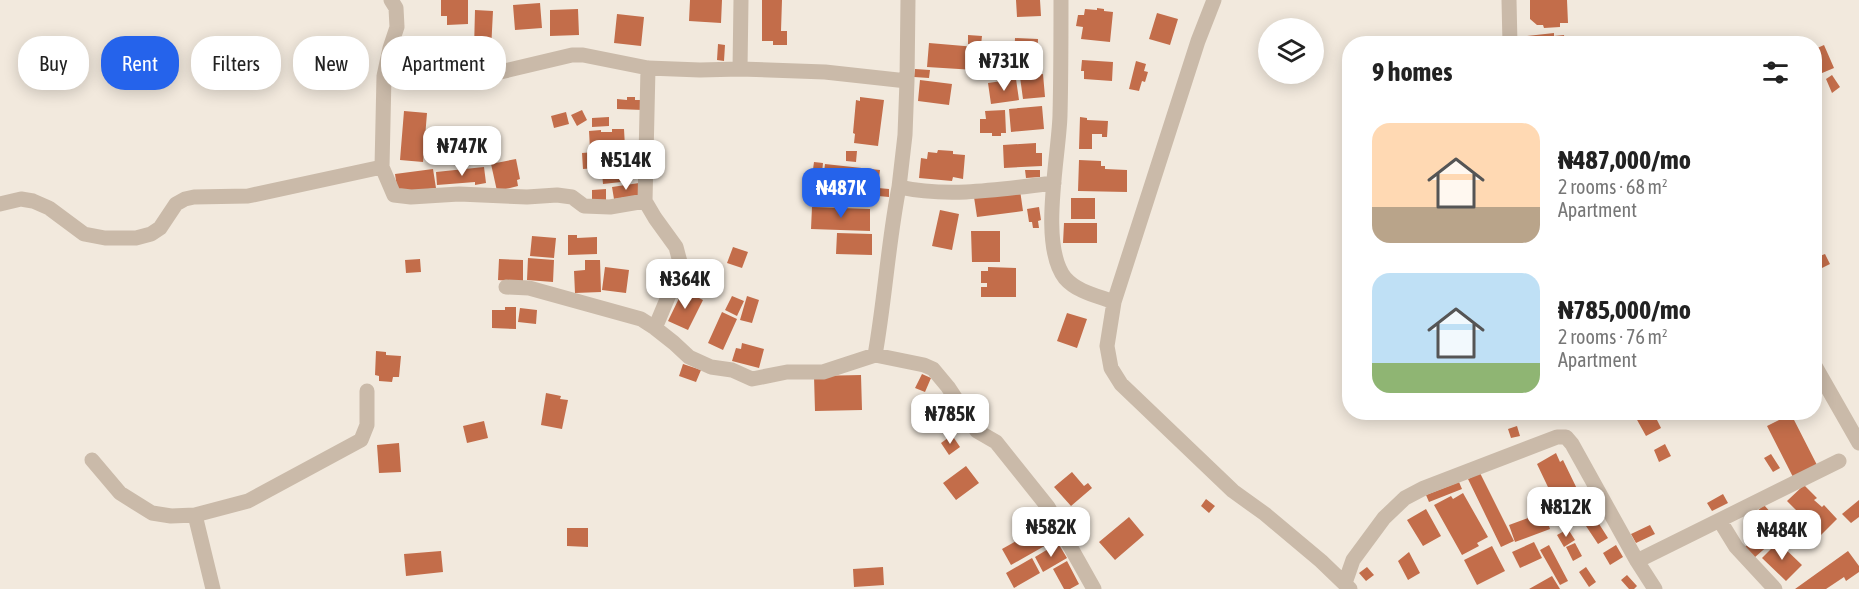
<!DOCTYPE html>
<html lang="en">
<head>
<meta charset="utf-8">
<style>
  body { margin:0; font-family:"Asap Condensed",sans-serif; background:#f6f6f6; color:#222; height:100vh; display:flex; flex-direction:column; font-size:22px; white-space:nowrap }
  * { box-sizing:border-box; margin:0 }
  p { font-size:20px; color:#767676 }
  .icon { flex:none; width:33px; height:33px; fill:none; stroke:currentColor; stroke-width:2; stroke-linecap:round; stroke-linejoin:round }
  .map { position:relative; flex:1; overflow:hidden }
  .sheet { position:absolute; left:1342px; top:36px; width:480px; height:384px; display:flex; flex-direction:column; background:#fff; border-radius:24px; box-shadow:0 3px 15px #0003 }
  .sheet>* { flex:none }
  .banner { position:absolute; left:18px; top:36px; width:570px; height:54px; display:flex; gap:12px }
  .controls { position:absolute; left:1258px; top:18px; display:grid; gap:12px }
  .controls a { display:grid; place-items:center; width:66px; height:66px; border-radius:50%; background:#fff; box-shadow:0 3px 15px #0003; font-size:30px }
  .price { position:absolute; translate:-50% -51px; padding:0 14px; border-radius:12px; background:#fff; color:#222; font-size:20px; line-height:39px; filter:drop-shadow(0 2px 3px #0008) }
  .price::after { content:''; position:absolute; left:50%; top:36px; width:18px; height:14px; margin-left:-9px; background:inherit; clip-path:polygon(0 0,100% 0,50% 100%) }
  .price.current { background:#2563eb; color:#fff }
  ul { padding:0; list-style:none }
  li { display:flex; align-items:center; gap:18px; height:150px; padding:0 30px }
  li span { display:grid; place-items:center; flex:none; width:168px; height:120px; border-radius:18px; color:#555 }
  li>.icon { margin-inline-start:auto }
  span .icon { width:72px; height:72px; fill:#fffc; stroke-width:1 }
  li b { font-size:26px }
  h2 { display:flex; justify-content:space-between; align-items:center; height:72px; padding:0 30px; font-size:26px }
  .chip { padding:0 21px; border-radius:24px; background:#fff; box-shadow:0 3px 15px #0003; font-size:21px; line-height:54px }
  .chip.current { background:#2563eb; color:#fff }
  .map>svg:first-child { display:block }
  .building { fill:#c36d4a }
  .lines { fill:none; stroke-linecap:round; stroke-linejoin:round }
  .minor { stroke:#cabaa9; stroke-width:15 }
</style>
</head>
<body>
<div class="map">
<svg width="1859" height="589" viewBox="0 0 1859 589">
  <rect width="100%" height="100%" fill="#f2e9dd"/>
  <path class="building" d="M441,0H468V24L447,25V16H441Z
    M690,0H722L721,23L689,21Z
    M762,0H782L781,31H787V45H773V41H762Z
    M1016,0H1040L1041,16L1017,17Z
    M1530,0H1567L1568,23H1560V27L1544,28L1543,25H1537L1530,19Z
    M540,3L542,28L515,30L513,5Z
    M1097,8L1104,9V11L1113,12L1110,42L1081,39L1083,27L1076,26L1078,15H1084L1085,9L1097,10Z
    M578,9L579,35L550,36V10Z
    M475,10L493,11L491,50L474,49Z
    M1157,13L1178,19L1170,45L1149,39Z
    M617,14L644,17L641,46L614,43Z
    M1554,33V36L1564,35L1565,44H1527V36Z
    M968,35L982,36L981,45L968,44Z
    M1015,38L1038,39L1037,61H1014Z
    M402,39L458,41L457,63L404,61Z
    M929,43L976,47L975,70L927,67Z
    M718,44L725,45L724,61L717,60Z
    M1824,45L1834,68L1815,76V49Z
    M1082,60L1113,62L1112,81L1084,79V71H1081Z
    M1136,61L1146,64L1144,71L1148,72L1145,82L1142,81L1139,91L1129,89Z
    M915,69L930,70L929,78L914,77Z
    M1043,74L1045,97L1023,99L1020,77Z
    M1832,75L1840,87L1832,93L1826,79Z
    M1016,79L1019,100L991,104L988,83Z
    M920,80L952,84L949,105L918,101Z
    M627,97H635V100H643V110L617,109V99L627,100Z
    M860,97L884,100L878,146L854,143L855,134L853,133L856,100L860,101Z
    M1042,106L1044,129L1011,132L1009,109Z
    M582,110L587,120L577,126L571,115Z
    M1005,110L1006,133H1001V136H992V133H980V119H986L985,111Z
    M404,111L427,113L423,162L400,160Z
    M566,112L569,124L554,128L551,116Z
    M609,117V126L592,127V118Z
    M1080,117L1087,118V120L1108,121L1107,137H1102V134H1092V149H1079Z
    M612,129H624L625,147L617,148L618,152L600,153V148L590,149L589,131L601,130V132H612Z
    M1036,143V153H1042V166L1004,168L1003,145Z
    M938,150L953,151V154L965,155L963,179L953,177L952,181L919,178L921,158L927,159L928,152L937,153Z
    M846,151H857L856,162L846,161Z
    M595,152L596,168L583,169L582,153Z
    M639,157V175L624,177L622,163H626L625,159Z
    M516,159L520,179L517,180L518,186L497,191L491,164Z
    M1079,160L1101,161V166H1105V169L1127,170V192L1078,191Z
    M814,162L823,163L820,192L810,191Z
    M825,164L880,170L877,194L822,188Z
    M484,167L486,183L475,185V182L437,185L436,172Z
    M433,169L436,188L398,193L395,174Z
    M1025,170H1040V177L1026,178Z
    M620,171L621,182L603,184L602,173Z
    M639,183L641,195L614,199L612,187Z
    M878,188L889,189V197L878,196Z
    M606,189V200H592V190Z
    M1020,190L1023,211L977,217L974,197Z
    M1071,198H1095V219H1071Z
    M812,207L870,209V231L811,229Z
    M1039,207L1041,220L1038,221L1039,228H1033L1032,222H1029L1027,209Z
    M940,210L959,214L952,250L932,246Z
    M1064,223H1097V243H1063Z
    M971,231H1000V262H972Z
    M837,233L872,234V255L836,254Z
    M568,235H577V238L597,237V254L568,255Z
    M532,236L556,238L554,258L530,256Z
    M733,247L748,252L742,268L727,263Z
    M1825,254L1830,264L1822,268L1817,257Z
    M528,258L554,260L553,282L527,280Z
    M420,259L421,272L406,273L405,260Z
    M499,259L523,260V282L498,280Z
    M585,260H600L601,292L575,293L574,271L585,270Z
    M605,267L629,270L626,293L602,290Z
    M701,267L719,275L709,295L692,286L695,280H693L698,270L699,271Z
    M988,267L1016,268V297H981V287H987V283H981V271H988Z
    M683,290L703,300L688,330L668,321Z
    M732,296L744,301L737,316L725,310Z
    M747,296L759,300L752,323L740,320Z
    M505,307H516V329L492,328V310H505Z
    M520,308L537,310L536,324L518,322Z
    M722,312L737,319L723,350L708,343Z
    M1067,313L1087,319L1077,348L1057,341Z
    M742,343L764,349L759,368L732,361L736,348L741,349Z
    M376,351L386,352V355L401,356L399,377H393L392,382L379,381V376L375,375Z
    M683,364L701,370L696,382L679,376Z
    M922,374L931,378L925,392L915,388Z
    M861,375L862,410L815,411L814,376Z
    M546,393L561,396L560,399L568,400L562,429L541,425Z
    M1646,412H1653L1661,428L1646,436L1636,418Z
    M1791,414L1817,465L1793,477L1767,426Z
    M484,421L488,438L467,443L463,426Z
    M1517,426L1520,436L1511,438L1508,429Z
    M952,435L960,447L949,455L941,443Z
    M399,443L401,472L379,473L377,445Z
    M1665,444L1671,456L1659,462L1654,450Z
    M1556,453L1560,462L1563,460L1580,495L1557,506L1537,464Z
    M1771,454L1780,468L1773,472L1764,458Z
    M966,466L979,483L956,500L943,483Z
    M1072,472L1084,486L1088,483L1092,488L1071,506L1054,487Z
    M1480,473L1514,541L1501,547L1468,479Z
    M1459,482L1462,489L1429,502L1426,495Z
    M1804,485L1817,498L1814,500L1822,507L1824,505L1837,519L1821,535L1787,501Z
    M1463,493L1488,537L1477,543L1479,546L1462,555L1434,505L1451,496L1453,499Z
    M1723,494L1728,503L1712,511L1707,503Z
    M1590,495L1594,504L1568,515L1565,506Z
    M1206,499L1215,506L1209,513L1201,506Z
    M1859,500V517L1851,523L1842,514Z
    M1764,505L1773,515L1763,524L1754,514Z
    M1426,509L1441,536L1423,546L1407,520Z
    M1544,512L1550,529L1515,542L1509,525Z
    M1594,516L1608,538L1598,544L1584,523Z
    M1129,517L1144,535L1115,560L1099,542Z
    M1046,524L1055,540L1011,565L1002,549Z
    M1650,525L1655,534L1636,543L1631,534Z
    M567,528H588V547L567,546Z
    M1568,529L1575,540L1564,547L1557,535Z
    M1758,530L1771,543L1754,558L1744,548L1747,545L1744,541Z
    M1534,542L1542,558L1520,568L1512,552Z
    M1778,542L1802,565L1786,581L1762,558Z
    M1058,543L1067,558L1043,572L1035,557Z
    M1575,543L1582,556L1573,561L1566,547Z
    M1549,545L1568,581L1560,585L1540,550Z
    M1616,545L1623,557L1610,565L1603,553Z
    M1492,546L1505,571L1477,585L1464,560Z
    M441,551L443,572L406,576L404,554Z
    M1848,551L1859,566V572L1846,581L1844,577L1826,589H1795Z
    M1409,552L1420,573L1408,580L1398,561Z
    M1032,558L1040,573L1014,588L1006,573Z
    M1067,561L1079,584L1070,589H1064L1053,569Z
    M883,567L884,585L854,587L853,569Z
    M1367,567L1374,575L1366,581L1359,573Z
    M1586,567L1596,582L1589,587L1579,572Z
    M1627,575L1637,586L1634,589H1629L1621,580Z
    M1552,576L1560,589H1529Z"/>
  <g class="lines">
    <path class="minor" d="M391,0L396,8L397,27L390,48L384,76L382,167L394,195L411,197L459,194L527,197L557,195L572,197L584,206L610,207L645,201
      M741,0L740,69L825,72L907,81L905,135L899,187C950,198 1002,189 1054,183
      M1061,0C1061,38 1061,77 1060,115C1059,156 1039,245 1065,278C1077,292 1098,296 1114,302
      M1214,0L1198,41L1114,302L1107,346L1111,368L1121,384L1233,491L1265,514L1321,561L1350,589
      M1509,0L1510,44
      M648,68L645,201L655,218L676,247L680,262L676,278L655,328
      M496,73L572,55H583L648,68L700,70L740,69
      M907,81L908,0
      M0,204L21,199L33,201L49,208L84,234L105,238H136L151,234L160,228L176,204L185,199L194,197L248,196L382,167
      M506,287L529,288L641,319L655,328L674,343L689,357L711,367L732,370L752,379L787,372H823L875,355C885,299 888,243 899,187
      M875,355L924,365L933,369L948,387L977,431L996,442L1048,507L1094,589
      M1815,366L1859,443
      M92,460L120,493L152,513L171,516L195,515L248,501L361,440L367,425V391
      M195,515L213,589
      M1720,521L1736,547L1775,589
      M1637,561L1839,461
      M1345,583L1353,560L1384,518L1405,498L1424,488L1557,437H1566L1572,444L1637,561L1655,589"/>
  </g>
</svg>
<div class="controls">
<a><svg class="icon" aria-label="layers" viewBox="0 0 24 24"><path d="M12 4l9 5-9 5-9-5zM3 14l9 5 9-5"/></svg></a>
</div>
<b class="price" style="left:1004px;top:92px">₦731K</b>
<b class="price" style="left:462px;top:177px">₦747K</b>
<b class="price" style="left:626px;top:191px">₦514K</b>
<b class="price current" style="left:841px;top:219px">₦487K</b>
<b class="price" style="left:685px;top:310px">₦364K</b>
<b class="price" style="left:950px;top:445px">₦785K</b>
<b class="price" style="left:1566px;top:538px">₦812K</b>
<b class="price" style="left:1051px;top:558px">₦582K</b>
<b class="price" style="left:1782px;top:561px">₦484K</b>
<div class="banner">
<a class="chip">Buy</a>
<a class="chip current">Rent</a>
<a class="chip">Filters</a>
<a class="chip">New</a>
<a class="chip">Apartment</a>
</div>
<section class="sheet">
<h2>9 homes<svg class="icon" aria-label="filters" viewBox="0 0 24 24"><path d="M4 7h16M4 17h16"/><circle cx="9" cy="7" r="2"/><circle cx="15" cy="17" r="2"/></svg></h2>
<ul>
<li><span style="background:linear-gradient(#ffd9b3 70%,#b9a48a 0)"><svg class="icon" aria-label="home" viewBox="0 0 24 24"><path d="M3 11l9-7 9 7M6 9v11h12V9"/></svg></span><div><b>₦487,000/mo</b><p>2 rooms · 68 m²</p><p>Apartment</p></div></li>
<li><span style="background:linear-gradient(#bfe0f5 75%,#8fb573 0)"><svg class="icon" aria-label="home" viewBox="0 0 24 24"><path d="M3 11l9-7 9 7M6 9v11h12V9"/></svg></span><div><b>₦785,000/mo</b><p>2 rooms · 76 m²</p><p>Apartment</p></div></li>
</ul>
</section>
</div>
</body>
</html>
